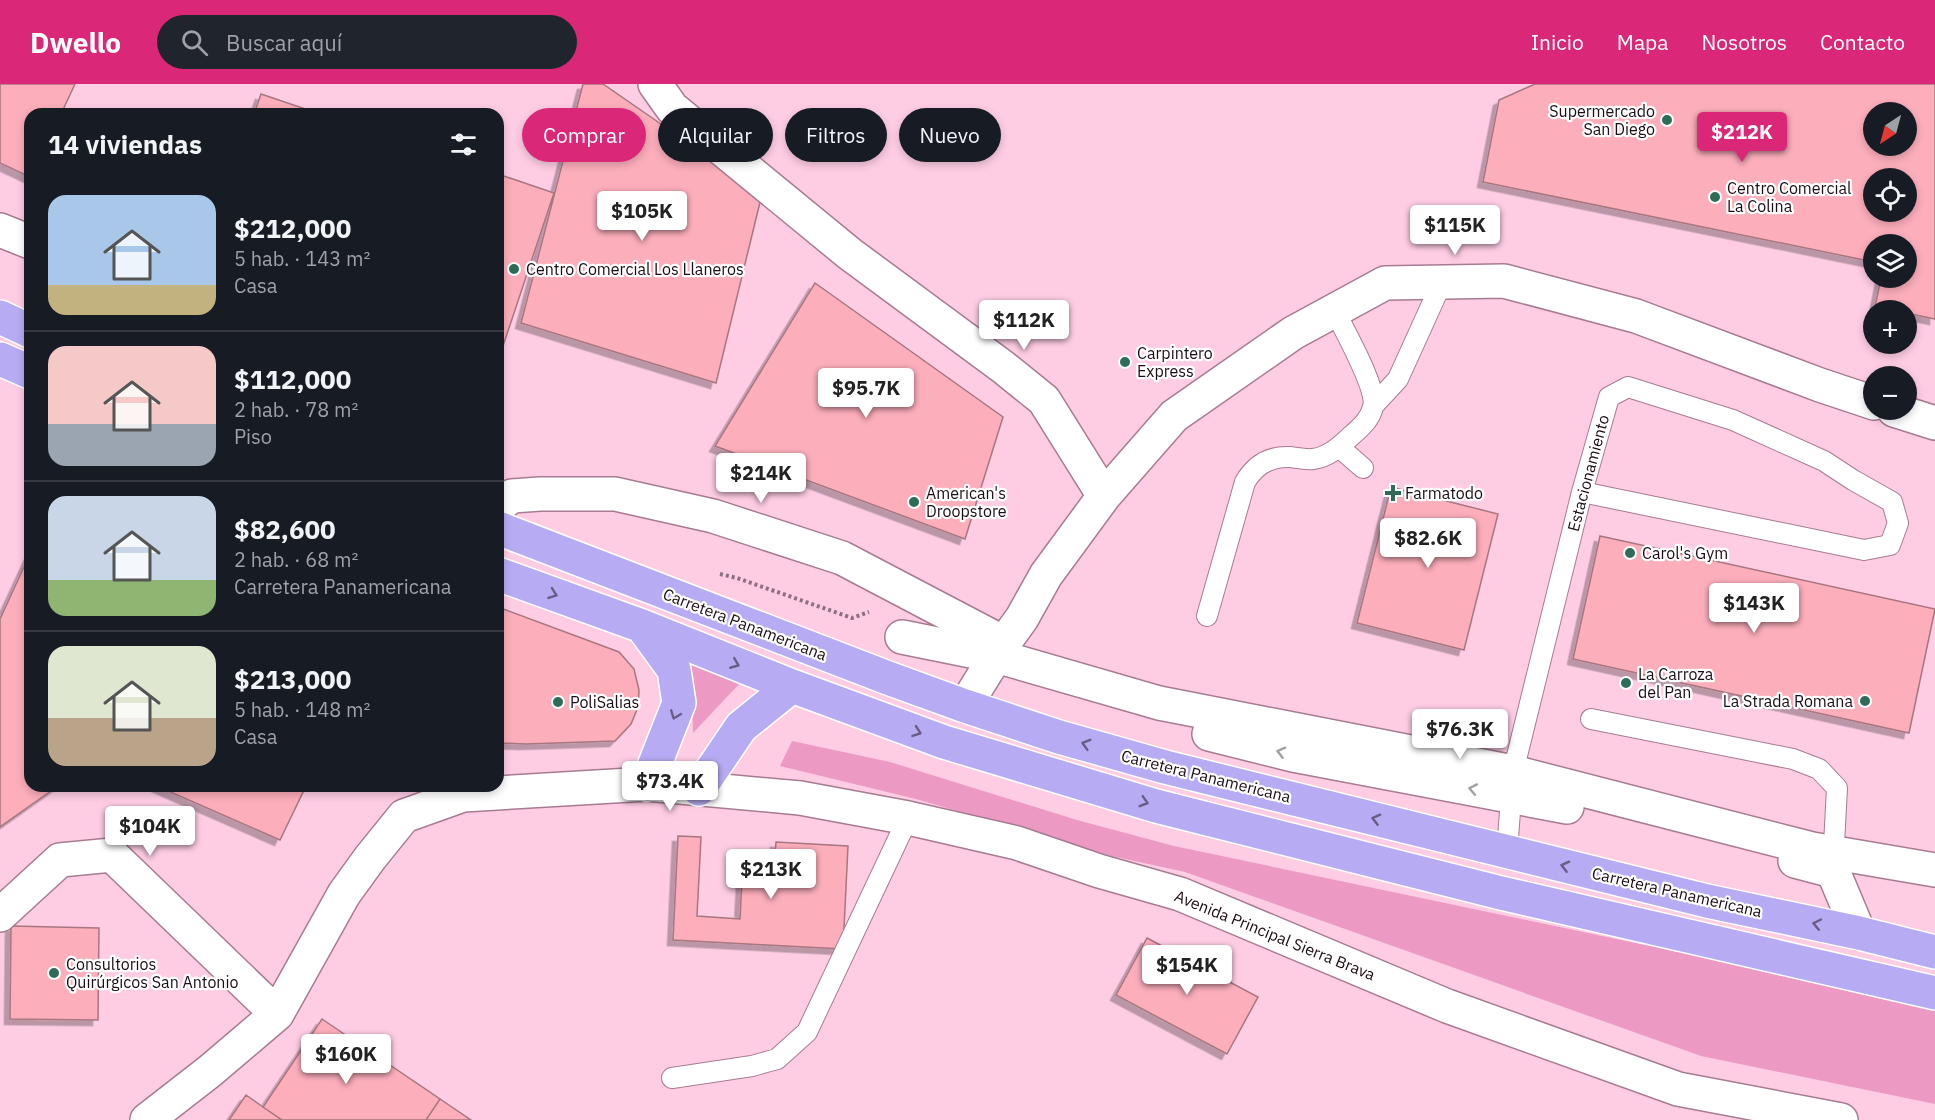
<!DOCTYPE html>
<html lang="es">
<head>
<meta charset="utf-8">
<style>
  body { margin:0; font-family:"IBM Plex Sans",sans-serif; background:#20242c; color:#f1f3f6; height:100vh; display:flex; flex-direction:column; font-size:22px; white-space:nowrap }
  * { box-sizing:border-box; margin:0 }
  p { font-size:20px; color:#9ea1a6 }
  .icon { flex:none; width:33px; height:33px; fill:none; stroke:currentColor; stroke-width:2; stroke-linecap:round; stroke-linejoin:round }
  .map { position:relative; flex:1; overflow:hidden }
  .details { position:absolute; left:24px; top:24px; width:480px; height:684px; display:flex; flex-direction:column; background:#171b24; border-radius:18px; box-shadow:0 3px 9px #0003 }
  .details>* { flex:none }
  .guide { position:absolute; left:522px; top:24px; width:570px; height:54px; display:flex; gap:12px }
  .needle { width:39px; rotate:216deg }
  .controls { position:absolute; left:1863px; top:18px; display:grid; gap:12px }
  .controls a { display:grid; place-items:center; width:54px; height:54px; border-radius:50%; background:#171b24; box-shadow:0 3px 9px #0003; font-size:30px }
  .price { position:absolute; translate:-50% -51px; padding:0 14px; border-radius:6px; background:#fff; color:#222; font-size:20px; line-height:39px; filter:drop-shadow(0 2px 3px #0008) }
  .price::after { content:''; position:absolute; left:50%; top:36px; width:18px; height:14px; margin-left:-9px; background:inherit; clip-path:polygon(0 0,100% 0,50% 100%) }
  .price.on { background:#db2777; color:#fff }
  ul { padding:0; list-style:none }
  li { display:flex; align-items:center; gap:18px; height:150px; padding:0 24px }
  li+li { border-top:2px solid #363941 }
  li span { display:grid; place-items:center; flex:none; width:168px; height:120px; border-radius:18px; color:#555 }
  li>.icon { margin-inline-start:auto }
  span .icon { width:72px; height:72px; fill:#fffc; stroke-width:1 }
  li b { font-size:26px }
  h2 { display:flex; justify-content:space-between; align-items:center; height:72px; padding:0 24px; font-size:26px }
  .pill { padding:0 21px; border-radius:27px; background:#171b24; box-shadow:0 3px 9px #0003; font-size:21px; line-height:54px }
  .pill.on { background:#db2777; color:#fff }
  header { display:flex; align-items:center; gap:36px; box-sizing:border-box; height:84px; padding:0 30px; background:#db2777; color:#fff }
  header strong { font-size:28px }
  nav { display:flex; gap:33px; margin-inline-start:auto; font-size:21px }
  .search { width:420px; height:54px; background:#20242c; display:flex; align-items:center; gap:15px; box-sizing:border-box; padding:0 21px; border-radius:33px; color:#9ea1a6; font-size:22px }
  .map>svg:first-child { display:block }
  .green { fill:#ec9ac4 }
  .building { fill:#fcaebb; stroke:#a7767f; stroke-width:1.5; fill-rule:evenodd; filter:url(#shadow) }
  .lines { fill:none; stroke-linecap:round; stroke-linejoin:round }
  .lane-casing { stroke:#a77b91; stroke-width:22 }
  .street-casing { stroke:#a77b91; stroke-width:36 }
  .primary-casing { stroke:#fff; stroke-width:36 }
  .path { stroke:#8f6e7f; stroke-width:4; stroke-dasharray:3 3; stroke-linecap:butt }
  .lane { stroke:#fff; stroke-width:20 }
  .street { stroke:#fff; stroke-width:33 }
  .primary { stroke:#b7acf3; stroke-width:33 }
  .oneway { stroke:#6a5c84 }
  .oneway2 { stroke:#a59ea2 }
  .poi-dot { fill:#2f6c57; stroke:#fefefe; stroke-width:2 }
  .labels { text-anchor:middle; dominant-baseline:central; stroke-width:4.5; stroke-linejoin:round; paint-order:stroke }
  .poi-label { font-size:16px; fill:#1d0d16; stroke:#fefefe; text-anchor:start }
  .street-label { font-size:16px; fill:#1d0d16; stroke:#fefefe }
</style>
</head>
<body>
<header>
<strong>Dwello</strong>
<div class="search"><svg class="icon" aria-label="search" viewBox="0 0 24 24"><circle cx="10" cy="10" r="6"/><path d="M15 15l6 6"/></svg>Buscar aquí</div>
<nav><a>Inicio</a><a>Mapa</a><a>Nosotros</a><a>Contacto</a></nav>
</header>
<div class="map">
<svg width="1935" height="1036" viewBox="0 0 1935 1036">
  <defs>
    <filter id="shadow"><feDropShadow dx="-5.5" dy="5.5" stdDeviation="0" flood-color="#0004"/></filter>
  </defs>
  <rect width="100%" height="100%" fill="#fecde4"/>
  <path class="green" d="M691,578L742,597L693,649Z
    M792,657L890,678L1077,736L1174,762L1854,905L1935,925V1020L1701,972L1185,788L1107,771L916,715L780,682Z"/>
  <path class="building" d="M0,0H75L61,30H30V93L0,79Z
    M583,0H603L762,110L716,299L521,239Z
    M1535,0H1935V235L1906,229V226H1894L1875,223L1881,194H1906V160H1874V178L1483,98L1499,16ZM1874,28H1906V62H1874ZM1874,94H1906V128H1874Z
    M261,10L320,30H254Z
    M498,90L554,109L503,262L498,260Z
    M815,199L1003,333L965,455L715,362Z
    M1391,403L1498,430L1464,566L1357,539Z
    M1600,452L1935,525L1909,649L1573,575Z
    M30,470V702H58L0,743V535Z
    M498,523L619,568L634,585L639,606L638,623L631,640L615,657L526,660L498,659Z
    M157,702H306L280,756Z
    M678,752L701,753L697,832L740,835L742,796L773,797L776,758L848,762L843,865L673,856Z
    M11,842L99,844L98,936L10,935Z
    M1147,854L1258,913L1227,970L1116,911Z
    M322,935L440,1015L426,1036H282L263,1023Z
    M246,1011L263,1023L282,1036H229Z
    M440,1015L471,1036H426Z"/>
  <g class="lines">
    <g class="lane-casing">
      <path id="lane" d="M1374,321L1398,295L1442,198
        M1339,363L1363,384
        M1207,532L1245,398C1255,381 1270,372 1290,373C1298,374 1305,376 1313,375C1329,373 1340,362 1351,352C1360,344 1370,336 1373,323C1378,305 1344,246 1335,227
        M1591,635L1793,675L1819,685L1837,704L1833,779
        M1507,767L1513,688L1582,408L1609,313L1628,303L1733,336L1824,377L1853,396L1892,418L1898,439L1890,461L1864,466L1582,408
        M672,994L752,982L777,975L807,948L908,734"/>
    </g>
    <g class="street-casing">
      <path id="street" d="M655,0L672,24L850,170L1003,283L1044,316L1104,412L1046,491L1022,534L1004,559L965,622
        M0,146L30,158
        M1894,326L1935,339
        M1104,412L1174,332L1293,249L1385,199L1504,197L1636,232L1820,301L1874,319
        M498,422L512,412L540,410H615L713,432L842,474L1004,559
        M902,553L996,572L1159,619L1513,688L1812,765L1935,786
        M1209,650L1293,671L1567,723
        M1795,777L1833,787L1859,849
        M0,831L60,776L112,771L277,930
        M147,1036L210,987L277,930L344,810L370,774L404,732L463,711L647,700L800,714L908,734L1017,759L1099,787L1180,810L1447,922L1678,1005L1841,1036"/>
    </g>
    <g class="primary-casing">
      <path id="primary" d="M0,233L30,247
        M0,275L30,288
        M498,444L888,594L965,622L1059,653L1165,683L1707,817L1859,849L1935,868
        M498,490L642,542L792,602L944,658L1156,722L1501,809L1935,909
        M642,542L674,586L679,619L647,700
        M699,705L741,643L792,602"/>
    </g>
    <path class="path" d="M720,490L737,494L852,534L869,528"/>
    <use href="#lane" class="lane"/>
    <use href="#street" class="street"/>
    <use href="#primary" class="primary"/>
  </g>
  <defs><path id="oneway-chevron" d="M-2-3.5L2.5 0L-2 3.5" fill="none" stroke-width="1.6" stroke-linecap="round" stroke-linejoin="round" transform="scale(1.5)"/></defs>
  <g class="oneway">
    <use href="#oneway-chevron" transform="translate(553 510) rotate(20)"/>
    <use href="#oneway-chevron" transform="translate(735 580) rotate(22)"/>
    <use href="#oneway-chevron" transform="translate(675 631) rotate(111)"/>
    <use href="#oneway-chevron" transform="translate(917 648) rotate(20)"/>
    <use href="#oneway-chevron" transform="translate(1086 660) rotate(-164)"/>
    <use href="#oneway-chevron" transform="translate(1144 718) rotate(17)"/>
    <use href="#oneway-chevron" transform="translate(1376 735) rotate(-166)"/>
    <use href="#oneway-chevron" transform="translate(1565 782) rotate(-166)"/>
    <use href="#oneway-chevron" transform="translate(1817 840) rotate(-168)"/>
  </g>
  <g class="oneway2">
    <use href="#oneway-chevron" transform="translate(1281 668) rotate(-166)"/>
    <use href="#oneway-chevron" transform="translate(1473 705) rotate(-169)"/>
  </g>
  <g class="poi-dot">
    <circle cx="1667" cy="36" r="6"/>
    <circle cx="1715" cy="113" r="6"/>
    <circle cx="514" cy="185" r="6"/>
    <circle cx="1125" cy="278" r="6"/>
    <path d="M1390 400h6v6h6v6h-6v6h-6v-6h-6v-6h6z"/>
    <circle cx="914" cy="418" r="6"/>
    <circle cx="1630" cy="469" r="6"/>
    <circle cx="1626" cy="599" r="6"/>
    <circle cx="1865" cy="617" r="6"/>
    <circle cx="558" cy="618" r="6"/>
    <circle cx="54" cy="889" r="6"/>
  </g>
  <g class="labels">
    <g class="poi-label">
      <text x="1655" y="27" text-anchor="end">Supermercado<tspan x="1655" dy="18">San Diego</tspan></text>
      <text x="1727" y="104">Centro Comercial<tspan x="1727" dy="18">La Colina</tspan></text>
      <text x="526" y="185">Centro Comercial Los Llaneros</text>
      <text x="1137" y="269">Carpintero<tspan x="1137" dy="18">Express</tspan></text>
      <text x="926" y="409">American's<tspan x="926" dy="18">Droopstore</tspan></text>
      <text x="1405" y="409">Farmatodo</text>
      <text x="1642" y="469">Carol's Gym</text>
      <text x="1638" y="590">La Carroza<tspan x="1638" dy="18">del Pan</tspan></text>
      <text x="1853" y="617" text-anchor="end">La Strada Romana</text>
      <text x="570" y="618">PoliSalias</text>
      <text x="66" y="880">Consultorios<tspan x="66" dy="18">Quirúrgicos San Antonio</tspan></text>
    </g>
    <g class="street-label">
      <text transform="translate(1588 389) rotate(-75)">Estacionamiento</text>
      <text transform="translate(745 540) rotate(21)">Carretera Panamericana</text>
      <text transform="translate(1206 692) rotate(14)">Carretera Panamericana</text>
      <text transform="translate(1677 808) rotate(13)">Carretera Panamericana</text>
      <text transform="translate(1275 851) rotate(22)">Avenida Principal Sierra Brava</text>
    </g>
  </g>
</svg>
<div class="controls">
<a><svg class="needle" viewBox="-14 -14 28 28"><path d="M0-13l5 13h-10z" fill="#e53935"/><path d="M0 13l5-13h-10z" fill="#9ea1a6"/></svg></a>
<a><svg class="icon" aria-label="locate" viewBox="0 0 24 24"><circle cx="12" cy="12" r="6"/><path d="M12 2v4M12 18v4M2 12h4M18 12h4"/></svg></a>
<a><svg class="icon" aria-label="layers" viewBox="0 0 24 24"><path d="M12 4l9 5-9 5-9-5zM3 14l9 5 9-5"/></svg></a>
<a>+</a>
<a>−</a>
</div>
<b class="price on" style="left:1742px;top:79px">$212K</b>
<b class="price" style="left:642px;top:158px">$105K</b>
<b class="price" style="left:1455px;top:172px">$115K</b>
<b class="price" style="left:1024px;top:267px">$112K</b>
<b class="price" style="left:866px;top:335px">$95.7K</b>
<b class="price" style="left:761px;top:420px">$214K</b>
<b class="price" style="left:1428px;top:485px">$82.6K</b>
<b class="price" style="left:1754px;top:550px">$143K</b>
<b class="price" style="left:1460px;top:676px">$76.3K</b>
<b class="price" style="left:670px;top:728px">$73.4K</b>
<b class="price" style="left:150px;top:773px">$104K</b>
<b class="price" style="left:771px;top:816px">$213K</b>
<b class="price" style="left:1187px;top:912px">$154K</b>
<b class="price" style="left:346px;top:1001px">$160K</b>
<div class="guide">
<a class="pill on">Comprar</a>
<a class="pill">Alquilar</a>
<a class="pill">Filtros</a>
<a class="pill">Nuevo</a>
</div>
<section class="details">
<h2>14 viviendas<svg class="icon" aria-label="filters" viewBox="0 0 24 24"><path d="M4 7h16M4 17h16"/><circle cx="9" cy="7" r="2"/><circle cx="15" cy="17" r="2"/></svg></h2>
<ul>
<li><span style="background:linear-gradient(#a9c7e8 75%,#c2b280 0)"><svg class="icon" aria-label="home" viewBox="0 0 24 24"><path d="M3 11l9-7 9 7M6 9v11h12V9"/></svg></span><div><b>$212,000</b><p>5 hab. · 143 m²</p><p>Casa</p></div></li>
<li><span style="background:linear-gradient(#f6c9c9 65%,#9aa5b1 0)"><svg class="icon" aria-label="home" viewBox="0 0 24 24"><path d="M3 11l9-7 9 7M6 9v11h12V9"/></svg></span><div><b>$112,000</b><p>2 hab. · 78 m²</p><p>Piso</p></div></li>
<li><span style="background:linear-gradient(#c9d6e8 70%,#8fb573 0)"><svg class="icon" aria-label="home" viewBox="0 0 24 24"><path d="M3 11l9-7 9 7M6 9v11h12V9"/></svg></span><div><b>$82,600</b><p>2 hab. · 68 m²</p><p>Carretera Panamericana</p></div></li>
<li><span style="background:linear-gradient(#dfe7d0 60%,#b9a48a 0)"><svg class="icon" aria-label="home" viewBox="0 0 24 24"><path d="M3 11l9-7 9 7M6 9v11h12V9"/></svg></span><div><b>$213,000</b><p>5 hab. · 148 m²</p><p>Casa</p></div></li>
</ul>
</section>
</div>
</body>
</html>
